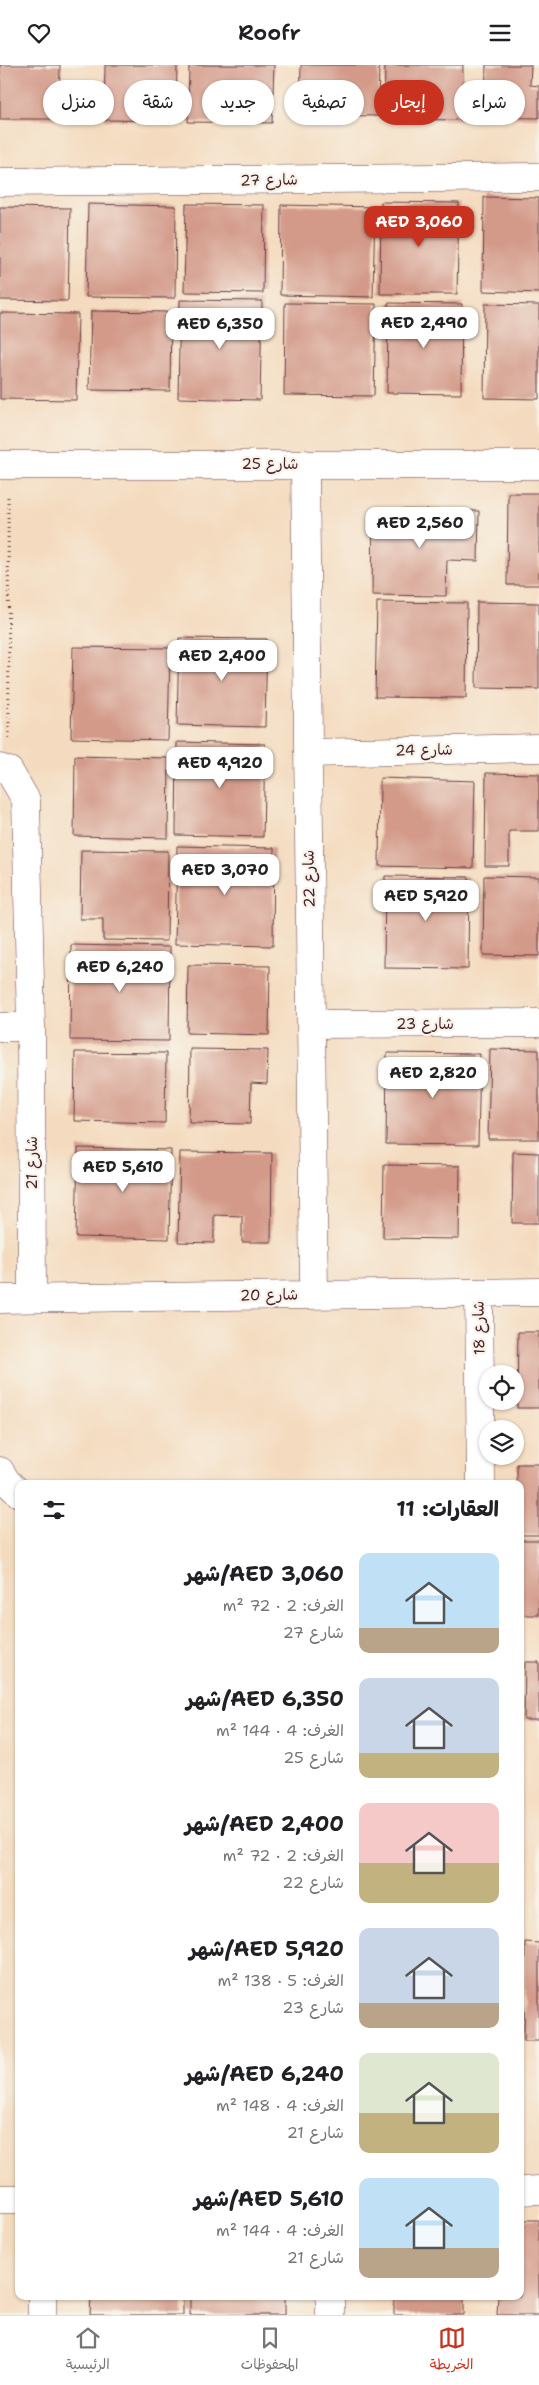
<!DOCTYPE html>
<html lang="ar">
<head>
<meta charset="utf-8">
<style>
  body { margin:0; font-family:"Shantell Sans","Playpen Sans Arabic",sans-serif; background:#f2f2f2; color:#202124; direction:rtl; height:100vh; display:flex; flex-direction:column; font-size:19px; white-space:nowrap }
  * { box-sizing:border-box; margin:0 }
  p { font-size:16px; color:#757577 }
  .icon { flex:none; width:28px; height:28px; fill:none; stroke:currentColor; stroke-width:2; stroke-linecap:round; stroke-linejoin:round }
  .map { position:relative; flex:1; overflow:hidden; direction:ltr }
  .sheet { position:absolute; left:15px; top:1415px; width:509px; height:820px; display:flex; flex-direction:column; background:#fff; border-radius:10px; box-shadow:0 1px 4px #0004; direction:rtl }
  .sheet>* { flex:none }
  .hud { position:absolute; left:15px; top:15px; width:510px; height:45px; direction:rtl; display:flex; gap:10px }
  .controls { position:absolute; left:479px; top:1300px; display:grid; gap:10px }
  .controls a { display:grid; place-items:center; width:45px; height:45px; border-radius:50%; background:#fff; box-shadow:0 1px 4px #0004; font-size:25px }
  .price { position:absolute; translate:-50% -42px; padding:0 11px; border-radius:10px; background:#fff; color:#222; font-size:16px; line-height:32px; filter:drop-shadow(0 1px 2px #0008) }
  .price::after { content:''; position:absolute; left:50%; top:30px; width:15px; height:11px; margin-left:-8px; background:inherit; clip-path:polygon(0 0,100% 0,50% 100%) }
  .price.active { background:#c8321e; color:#fff }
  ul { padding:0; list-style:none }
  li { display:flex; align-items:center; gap:15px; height:125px; padding:0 25px }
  li span { display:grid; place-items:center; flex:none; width:140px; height:100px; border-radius:10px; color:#555 }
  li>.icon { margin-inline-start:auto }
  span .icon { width:60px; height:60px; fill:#fffc; stroke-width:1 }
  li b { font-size:21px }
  h2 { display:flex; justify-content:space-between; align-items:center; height:60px; padding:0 25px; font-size:21px }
  .pill { padding:0 18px; border-radius:22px; background:#fff; box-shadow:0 1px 4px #0004; font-size:18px; line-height:45px }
  .pill.active { background:#c8321e; color:#fff }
  header { display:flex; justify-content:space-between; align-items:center; height:65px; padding:0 25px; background:#fff; font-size:22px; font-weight:600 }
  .tabs { display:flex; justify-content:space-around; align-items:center; height:70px; border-top:1px solid #e0e0e0; background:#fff; font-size:14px; color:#757577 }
  .tabs a { display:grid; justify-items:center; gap:2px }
  .tabs .active { color:#c8321e }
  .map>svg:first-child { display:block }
  .building { fill:#d39a89 }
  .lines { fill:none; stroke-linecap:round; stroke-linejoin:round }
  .minor-casing { stroke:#643b41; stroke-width:29 }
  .path { stroke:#643b41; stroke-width:3; stroke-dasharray:1 4; stroke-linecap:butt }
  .minor { stroke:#fff; stroke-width:28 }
  .labels { text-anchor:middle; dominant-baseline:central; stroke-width:4.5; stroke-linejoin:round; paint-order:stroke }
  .street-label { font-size:15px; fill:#4a1f2b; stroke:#f7f3e8 }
</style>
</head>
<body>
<header><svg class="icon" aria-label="menu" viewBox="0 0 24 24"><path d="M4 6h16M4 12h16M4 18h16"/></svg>Roofr<svg class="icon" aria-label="heart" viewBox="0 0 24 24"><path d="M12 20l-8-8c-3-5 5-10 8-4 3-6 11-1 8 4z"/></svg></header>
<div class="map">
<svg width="539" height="2250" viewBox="0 0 539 2250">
  <rect width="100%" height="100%" fill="#f7f3e8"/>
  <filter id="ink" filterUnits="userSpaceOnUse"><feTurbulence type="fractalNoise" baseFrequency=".02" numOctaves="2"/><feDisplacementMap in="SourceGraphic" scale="10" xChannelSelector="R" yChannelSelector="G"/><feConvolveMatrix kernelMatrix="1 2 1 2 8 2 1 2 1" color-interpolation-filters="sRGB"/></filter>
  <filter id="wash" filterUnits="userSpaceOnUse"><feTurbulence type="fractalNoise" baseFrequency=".0096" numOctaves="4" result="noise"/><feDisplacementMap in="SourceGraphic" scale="20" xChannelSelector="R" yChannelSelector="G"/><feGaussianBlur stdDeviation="1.12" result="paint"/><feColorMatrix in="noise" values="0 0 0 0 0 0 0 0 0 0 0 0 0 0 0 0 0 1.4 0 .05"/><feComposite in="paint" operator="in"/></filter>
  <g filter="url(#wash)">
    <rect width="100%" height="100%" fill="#f4dbbf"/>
    <g id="blocks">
      <path class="building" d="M0,0H60L59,54H0Z
        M105,0H177L176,56L104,55Z
        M189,0H274L272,58L188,57Z
        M301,0H379L378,51L300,50Z
        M385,0H463L462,55L384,54Z
        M486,0H531L530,20L539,21V53L485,52Z
        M484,132L539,133V228L483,226Z
        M381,137L459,138L457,229H380Z
        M88,139L176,141L175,233L86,232Z
        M186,139L264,140L263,228L184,227Z
        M281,140L375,142L373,232L280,230Z
        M0,142L70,143L68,236L0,235Z
        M180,235L262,236L260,335L178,333Z
        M285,238L376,239L374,331L284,330Z
        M388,238L462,239L461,329L387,328Z
        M485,239L539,240V334L484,333Z
        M91,246L171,247L170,326L89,325Z
        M0,248L78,249L76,335L0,334Z
        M508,428H539V520H507Z
        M373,444L479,446L478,496L447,495L446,531L372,530Z
        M377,537L467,538L466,633L375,632Z
        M477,537L539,538V624L476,623Z
        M179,573L267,574L265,662L177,660Z
        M73,582L170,583L168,675L71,673Z
        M177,677L265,679L263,772L176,770Z
        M75,691L169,693L168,773L74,771Z
        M486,708L539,709V766H509V801H485Z
        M380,713L475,716L473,803L379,801Z
        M177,781L274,783L273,881L175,879Z
        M81,785L168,786L167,876L103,875V854H80Z
        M385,811L469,812L468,904L384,903Z
        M484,811L539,812V891L483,890Z
        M71,880L170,882L169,976L70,975Z
        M188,900L270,901L269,970L187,968Z
        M190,984L268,985L267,1019L251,1018L250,1059L189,1058Z
        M490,984L539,985V1074H488Z
        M75,987L166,988L165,1058L74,1056Z
        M387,988L480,989L478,1080L386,1079Z
        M78,1083L171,1085L169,1174L76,1172Z
        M180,1087L272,1088L271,1177H242V1151L214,1150V1178L178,1177Z
        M513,1087L539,1088V1158H512Z
        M384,1100L460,1101L459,1174L383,1173Z
        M518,1267H539V1343H517Z
        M517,1399H539V1470H520V1419H517Z
        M520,1475H539V1550H520Z
        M525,1597H539V1655H524Z
        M525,1877L539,1878V1976H524Z
        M520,2155H539V2250H497L498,2231H520Z
        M91,2231H183V2250H90Z
        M190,2231H285V2250H190Z
        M394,2231H464V2250H394Z"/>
    </g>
  </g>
  <g filter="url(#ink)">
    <use href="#blocks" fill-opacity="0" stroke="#643b41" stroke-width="1"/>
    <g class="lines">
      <g class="minor-casing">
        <path id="minor" d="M0,117L539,112
          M305,399L314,1230
          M0,400H539
          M308,688L539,683
          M0,703L9,706L26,735L31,962L32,1233
          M311,959L539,958
          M0,962H31
          M479,1228L481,1419
          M0,1234L539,1227
          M0,1406L6,1416L19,1428
          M520,2126L539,2125
          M0,2134H19
          M330,2231V2250
          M42,2250V2231"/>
      </g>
      <path class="path" d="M8,432L9,673"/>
      <use href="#minor" class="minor"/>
    </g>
  </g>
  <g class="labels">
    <g class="street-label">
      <text transform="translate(269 115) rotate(-1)">شارع 27</text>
      <text x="270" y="399">شارع 25</text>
      <text transform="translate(424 685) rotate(-1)">شارع 24</text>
      <text transform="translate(309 814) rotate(-91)">شارع 22</text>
      <text x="425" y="959">شارع 23</text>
      <text transform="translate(32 1098) rotate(-90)">شارع 21</text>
      <text transform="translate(269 1230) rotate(-1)">شارع 20</text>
      <text transform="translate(479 1263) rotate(-91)">شارع 18</text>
    </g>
  </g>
</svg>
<div class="controls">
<a><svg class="icon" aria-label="locate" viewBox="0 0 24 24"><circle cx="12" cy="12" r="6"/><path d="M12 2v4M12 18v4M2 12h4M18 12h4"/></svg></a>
<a><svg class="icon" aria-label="layers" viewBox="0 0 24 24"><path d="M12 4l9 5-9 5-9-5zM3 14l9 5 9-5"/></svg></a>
</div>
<b class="price active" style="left:419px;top:183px">AED 3,060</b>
<b class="price" style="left:424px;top:284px">AED 2,490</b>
<b class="price" style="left:220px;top:285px">AED 6,350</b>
<b class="price" style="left:420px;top:484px">AED 2,560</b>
<b class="price" style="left:222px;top:617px">AED 2,400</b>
<b class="price" style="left:220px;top:724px">AED 4,920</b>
<b class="price" style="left:225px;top:831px">AED 3,070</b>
<b class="price" style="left:426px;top:857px">AED 5,920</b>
<b class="price" style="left:120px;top:928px">AED 6,240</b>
<b class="price" style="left:433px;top:1034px">AED 2,820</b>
<b class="price" style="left:123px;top:1128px">AED 5,610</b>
<div class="hud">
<a class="pill">شراء</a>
<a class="pill active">إيجار</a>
<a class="pill">تصفية</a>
<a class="pill">جديد</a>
<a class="pill">شقة</a>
<a class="pill">منزل</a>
</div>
<section class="sheet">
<h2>العقارات: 11<svg class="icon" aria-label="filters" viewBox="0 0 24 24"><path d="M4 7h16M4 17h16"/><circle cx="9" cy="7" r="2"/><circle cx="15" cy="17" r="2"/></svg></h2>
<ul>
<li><span style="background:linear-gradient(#bfe0f5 75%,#b9a48a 0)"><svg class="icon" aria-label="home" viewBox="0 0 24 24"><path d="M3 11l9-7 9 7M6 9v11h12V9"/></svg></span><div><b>AED 3,060/شهر</b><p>الغرف: 2 · 72 m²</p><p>شارع 27</p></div></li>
<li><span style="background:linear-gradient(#c9d6e8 75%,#c2b280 0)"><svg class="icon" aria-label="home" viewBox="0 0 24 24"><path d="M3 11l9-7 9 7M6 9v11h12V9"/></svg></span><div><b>AED 6,350/شهر</b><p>الغرف: 4 · 144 m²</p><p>شارع 25</p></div></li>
<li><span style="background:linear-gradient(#f6c9c9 60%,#c2b280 0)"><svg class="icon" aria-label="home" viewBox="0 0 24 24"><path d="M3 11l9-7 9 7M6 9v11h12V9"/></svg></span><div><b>AED 2,400/شهر</b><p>الغرف: 2 · 72 m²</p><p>شارع 22</p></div></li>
<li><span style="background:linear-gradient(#c9d6e8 75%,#b9a48a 0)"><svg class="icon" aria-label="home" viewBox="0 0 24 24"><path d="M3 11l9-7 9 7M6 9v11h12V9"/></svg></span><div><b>AED 5,920/شهر</b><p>الغرف: 5 · 138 m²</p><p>شارع 23</p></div></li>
<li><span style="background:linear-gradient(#dfe7d0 60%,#c2b280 0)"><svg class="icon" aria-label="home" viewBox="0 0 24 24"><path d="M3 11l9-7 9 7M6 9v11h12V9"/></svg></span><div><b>AED 6,240/شهر</b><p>الغرف: 4 · 148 m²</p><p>شارع 21</p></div></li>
<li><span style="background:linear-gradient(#bfe0f5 70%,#b9a48a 0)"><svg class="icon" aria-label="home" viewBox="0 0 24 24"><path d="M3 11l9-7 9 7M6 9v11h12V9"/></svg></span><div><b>AED 5,610/شهر</b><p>الغرف: 4 · 144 m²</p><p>شارع 21</p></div></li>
</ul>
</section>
</div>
<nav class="tabs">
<a class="active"><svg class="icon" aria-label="map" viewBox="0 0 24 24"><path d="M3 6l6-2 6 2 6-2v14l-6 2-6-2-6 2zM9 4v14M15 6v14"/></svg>الخريطة</a>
<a><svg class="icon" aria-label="saved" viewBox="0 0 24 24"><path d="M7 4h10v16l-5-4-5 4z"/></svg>المحفوظات</a>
<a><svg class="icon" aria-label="home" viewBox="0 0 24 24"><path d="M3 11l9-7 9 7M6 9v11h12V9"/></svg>الرئيسية</a>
</nav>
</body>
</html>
